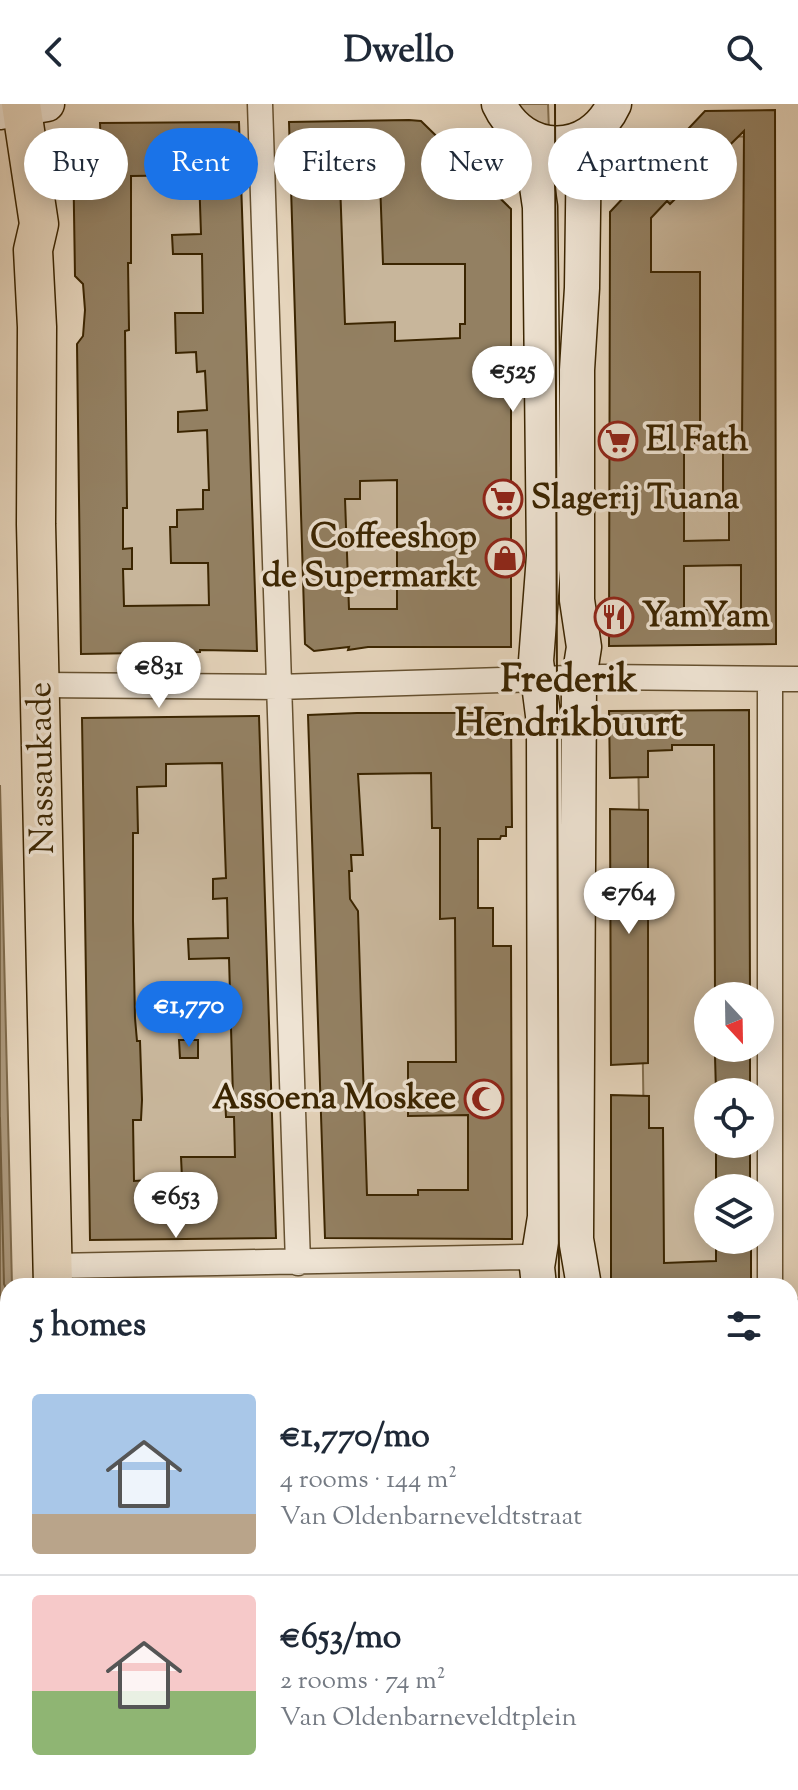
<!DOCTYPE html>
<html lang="en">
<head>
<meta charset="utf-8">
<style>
  body { margin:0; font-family:"Sorts Mill Goudy",serif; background:#f2f2f3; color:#1f2937; height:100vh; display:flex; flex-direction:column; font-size:30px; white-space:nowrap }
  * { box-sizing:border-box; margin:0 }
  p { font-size:26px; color:#747a83 }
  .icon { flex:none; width:44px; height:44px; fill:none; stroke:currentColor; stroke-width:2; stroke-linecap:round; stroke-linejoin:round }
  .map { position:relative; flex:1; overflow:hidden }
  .sheet { position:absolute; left:0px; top:1174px; width:798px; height:512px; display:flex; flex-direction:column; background:#fff; border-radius:24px 24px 0 0; box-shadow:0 4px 20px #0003 }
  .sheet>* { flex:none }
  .top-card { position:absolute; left:24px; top:24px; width:750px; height:72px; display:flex; gap:16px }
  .needle { width:52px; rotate:158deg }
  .controls { position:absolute; left:694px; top:878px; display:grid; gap:16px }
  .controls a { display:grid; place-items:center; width:80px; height:80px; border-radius:50%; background:#fff; box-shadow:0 4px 20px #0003; font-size:40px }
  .price { position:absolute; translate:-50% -68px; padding:0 18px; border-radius:28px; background:#fff; color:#222; font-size:26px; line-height:52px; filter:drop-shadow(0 2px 4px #0008) }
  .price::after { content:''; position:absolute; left:50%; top:48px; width:24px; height:18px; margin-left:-12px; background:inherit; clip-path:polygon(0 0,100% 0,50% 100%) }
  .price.on { background:#1a73e8; color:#fff }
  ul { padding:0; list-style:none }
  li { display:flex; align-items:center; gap:24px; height:200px; padding:0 32px }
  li+li { border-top:2px solid #e0e1e3 }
  li span { display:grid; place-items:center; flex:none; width:224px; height:160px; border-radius:8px; color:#555 }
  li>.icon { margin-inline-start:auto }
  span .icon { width:96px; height:96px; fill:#fffc; stroke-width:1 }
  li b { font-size:34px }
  h2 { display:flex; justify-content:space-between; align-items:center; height:96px; padding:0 32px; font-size:34px }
  .chip { padding:0 28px; border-radius:36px; background:#fff; box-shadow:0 4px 20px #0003; font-size:28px; line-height:72px }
  .chip.on { background:#1a73e8; color:#fff }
  header { display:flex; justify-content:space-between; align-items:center; height:104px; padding:0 32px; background:#fff; font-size:36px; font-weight:700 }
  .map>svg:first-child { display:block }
  .green { fill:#c8b69b; stroke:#826e4e; stroke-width:2 }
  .water { fill:#ab987c; stroke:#7e6a4b; stroke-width:2 }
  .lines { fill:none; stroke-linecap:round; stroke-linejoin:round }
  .shore { stroke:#735e3e; stroke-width:2 }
  .building { fill:#938062; stroke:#3b2501; stroke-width:2; fill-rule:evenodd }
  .street-casing { stroke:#665130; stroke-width:27 }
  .secondary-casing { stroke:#3b2501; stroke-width:37 }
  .primary-casing { stroke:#3b2501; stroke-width:41 }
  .street { stroke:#eee3d3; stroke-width:24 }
  .secondary { stroke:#eee3d3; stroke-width:34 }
  .primary { stroke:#e5d4bb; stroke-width:38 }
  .tram { stroke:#3b2501; stroke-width:2 }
  .labels { text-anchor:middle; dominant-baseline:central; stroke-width:7; stroke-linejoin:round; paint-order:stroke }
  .poi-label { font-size:34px; font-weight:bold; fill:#3b2501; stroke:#eee3d3; text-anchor:start }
  .street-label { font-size:34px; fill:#3b2501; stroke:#eee3d3 }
  .quarter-label { font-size:38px; font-weight:bold; fill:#3b2501; stroke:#eee3d3 }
</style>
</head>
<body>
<header><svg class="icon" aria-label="back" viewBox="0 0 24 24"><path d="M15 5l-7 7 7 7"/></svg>Dwello<svg class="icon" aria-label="search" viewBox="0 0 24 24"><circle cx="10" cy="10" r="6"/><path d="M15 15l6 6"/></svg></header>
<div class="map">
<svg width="798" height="1686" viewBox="0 0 798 1686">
  <rect width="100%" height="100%" fill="#e5d4bb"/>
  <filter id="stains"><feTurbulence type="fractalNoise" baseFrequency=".0025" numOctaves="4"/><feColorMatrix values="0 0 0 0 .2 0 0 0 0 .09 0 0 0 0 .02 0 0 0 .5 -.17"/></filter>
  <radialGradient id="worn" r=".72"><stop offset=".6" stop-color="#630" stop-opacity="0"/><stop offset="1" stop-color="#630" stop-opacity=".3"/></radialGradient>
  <path class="green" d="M516,0H548L549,27H544Z
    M714,32L768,33L752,516L635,521L636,122Z
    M219,44L222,509L119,517L105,51Z
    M324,50L478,111L475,243L330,246Z
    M480,311L487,523L330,528L336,312Z
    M731,633L727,892H708V944H726L725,988H708V1040H724L723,1084H708V1136H722V1167L646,1166L638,641Z
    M476,641L480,1097L355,1102L341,646Z
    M238,650L247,1105L129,1111L118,651Z
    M798,1609V1686H736L733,1678H790V1616Z
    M94,1678H294V1686H94Z
    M315,1678H418L412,1686H316Z
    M528,1678H600L612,1686H519Z"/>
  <path class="water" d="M0,681L12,1182H8V1678H14V1686H0Z"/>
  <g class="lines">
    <path class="shore" d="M0,1014L4,1180L8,1188"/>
  </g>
  <path class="building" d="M775,6L776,540L609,542L610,108L705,7ZM744,27L742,339H723V393H729V436L684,437V339H700V168H651V114L667,97L670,100ZM741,461V506H684V462Z
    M409,16L421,17L511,105V543H368L348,546L349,543L314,547L305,540L289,18ZM380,77L383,160H465V220H460V234L395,237V218L345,220L340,78ZM397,376V505H349L345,395H360V377Z
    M239,18L257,547L200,546V548L81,550L77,240L83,232L85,206L83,180L75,172L73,44H101L100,19ZM199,71L201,130L172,131L173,150H202L203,209H175L176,249L196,248L197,268L205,267L206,287L207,306L178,308V328L207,326L209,386H203V405L177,406V423H170L171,459H208L209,501L124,502L123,465H132V444L123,445V404H127L125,227L129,226L128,159H131V72Z
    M749,606L750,892H715L714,641H672V646L648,647V673L610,674L609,607Z
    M357,609H503V617L511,616L512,723H506V732H501L500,735H478V804H493V842H511L512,1135L325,1134L308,611ZM431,669L432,724H440V815L455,814L456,958H408V1012L468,1011V1086H418V1091H367L358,807L350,795L349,767H352L351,751H363L358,670Z
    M259,612L276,1134L90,1136L82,614ZM222,659L226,774L213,775V795L227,794L228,834L188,835L189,855L229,854L233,993H225L226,1013H234L235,1053H181L182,1074L134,1077L133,1016H141L142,996L140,937H137L135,914L133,817V729H138L137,683L166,682V660Z
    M610,705L648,706V959L611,961Z
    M179,936H198V954H180Z
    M722,944H750V988H716L715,952H722Z
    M611,991L649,992V1024H663L664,1159L716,1157V1136H751V1182H611Z
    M716,1040H750V1084H716Z"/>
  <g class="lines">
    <g class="street-casing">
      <path id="street" d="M260,0L298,1159
        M770,576V1182
        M41,581L278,583L602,573L798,575
        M54,1162L523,1153L537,1163
        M790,1208H798
        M678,1678L683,1686"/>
    </g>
    <g class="secondary-casing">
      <path id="secondary" d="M499,0C523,52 590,53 614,0
        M0,8L47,0
        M526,32L533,55L540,103L544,452L536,557L544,619L545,1113L537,1163L539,1182
        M584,34L582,184L577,266V496L584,543L579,575L576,1135L584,1182
        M790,1530L798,1521
        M624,1678L639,1681L646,1678
        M446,1686L455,1678
        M497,1686L505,1678"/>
    </g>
    <g class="primary-casing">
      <path id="primary" d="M21,0L39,120L33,146L37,223L36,420L53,1182
        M72,1678V1686"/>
    </g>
    <use href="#street" class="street"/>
    <use href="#secondary" class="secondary"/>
    <use href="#primary" class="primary"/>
    <path class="tram" d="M555,0L559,1182
      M584,1678L597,1686
      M637,1678L643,1686
      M479,1686L488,1678"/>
  </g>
  <defs>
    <g id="supermarket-ring" transform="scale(2)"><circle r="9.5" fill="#eee3d3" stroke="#8f2418" stroke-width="1.5"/><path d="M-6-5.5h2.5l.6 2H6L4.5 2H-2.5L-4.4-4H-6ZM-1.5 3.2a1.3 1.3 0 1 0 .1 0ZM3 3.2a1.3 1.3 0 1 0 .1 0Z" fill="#8f2418"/></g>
    <g id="shop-ring" transform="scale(2)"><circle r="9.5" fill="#eee3d3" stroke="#8f2418" stroke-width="1.5"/><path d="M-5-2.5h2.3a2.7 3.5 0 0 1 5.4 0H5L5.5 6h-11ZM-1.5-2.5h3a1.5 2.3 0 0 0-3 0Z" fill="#8f2418"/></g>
    <g id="restaurant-ring" transform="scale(2)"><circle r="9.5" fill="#eee3d3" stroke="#8f2418" stroke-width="1.5"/><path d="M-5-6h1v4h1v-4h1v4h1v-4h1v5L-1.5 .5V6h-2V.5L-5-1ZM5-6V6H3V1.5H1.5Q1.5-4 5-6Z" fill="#8f2418"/></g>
    <g id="mosque-ring" transform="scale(2)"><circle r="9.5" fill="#eee3d3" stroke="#8f2418" stroke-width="1.5"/><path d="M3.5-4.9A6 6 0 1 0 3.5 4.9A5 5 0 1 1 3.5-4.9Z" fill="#8f2418"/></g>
  </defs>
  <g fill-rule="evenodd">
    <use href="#supermarket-ring" x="618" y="337"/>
    <use href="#supermarket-ring" x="503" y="395"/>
    <use href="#shop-ring" x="505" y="454"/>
    <use href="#restaurant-ring" x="614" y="513"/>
    <use href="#mosque-ring" x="484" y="995"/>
  </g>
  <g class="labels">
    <g class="poi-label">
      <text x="646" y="337">El Fath</text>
      <text x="531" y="395">Slagerij Tuana</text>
      <text x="477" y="434" text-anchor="end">Coffeeshop<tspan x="477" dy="39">de Supermarkt</tspan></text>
      <text x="642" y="513">YamYam</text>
      <text x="456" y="995" text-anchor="end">Assoena Moskee</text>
    </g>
    <g class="street-label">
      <text transform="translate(43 664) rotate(-91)">Nassaukade</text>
    </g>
    <g class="quarter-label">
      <text x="569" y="578">Frederik<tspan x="569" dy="44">Hendrikbuurt</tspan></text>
    </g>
  </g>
  <rect width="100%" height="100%" filter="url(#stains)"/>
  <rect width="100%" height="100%" fill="url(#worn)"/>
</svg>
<div class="controls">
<a><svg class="needle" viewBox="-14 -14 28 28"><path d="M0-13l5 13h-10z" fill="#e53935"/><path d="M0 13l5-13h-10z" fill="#747a83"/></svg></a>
<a><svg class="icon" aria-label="locate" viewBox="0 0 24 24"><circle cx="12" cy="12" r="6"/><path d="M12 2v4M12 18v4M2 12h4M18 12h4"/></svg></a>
<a><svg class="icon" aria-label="layers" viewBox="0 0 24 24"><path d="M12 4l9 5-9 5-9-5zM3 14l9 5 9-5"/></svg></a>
</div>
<b class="price" style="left:513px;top:310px">€525</b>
<b class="price" style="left:159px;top:606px">€831</b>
<b class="price" style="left:629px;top:832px">€764</b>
<b class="price on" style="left:189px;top:945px">€1,770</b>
<b class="price" style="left:176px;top:1136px">€653</b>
<div class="top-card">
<a class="chip">Buy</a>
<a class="chip on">Rent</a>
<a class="chip">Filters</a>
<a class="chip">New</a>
<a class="chip">Apartment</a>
</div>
<section class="sheet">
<h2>5 homes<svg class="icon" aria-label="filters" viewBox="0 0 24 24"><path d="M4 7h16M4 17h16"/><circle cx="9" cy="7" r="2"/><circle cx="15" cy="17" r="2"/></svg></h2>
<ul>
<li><span style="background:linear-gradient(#a9c7e8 75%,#b9a48a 0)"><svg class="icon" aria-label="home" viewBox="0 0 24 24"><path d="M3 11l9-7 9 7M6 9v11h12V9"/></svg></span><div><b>€1,770/mo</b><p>4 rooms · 144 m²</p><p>Van Oldenbarneveldtstraat</p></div></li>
<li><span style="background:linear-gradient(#f6c9c9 60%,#8fb573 0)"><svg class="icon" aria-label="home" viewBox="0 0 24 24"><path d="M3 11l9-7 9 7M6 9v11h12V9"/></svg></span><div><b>€653/mo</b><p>2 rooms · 74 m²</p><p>Van Oldenbarneveldtplein</p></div></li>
</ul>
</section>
</div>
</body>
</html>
